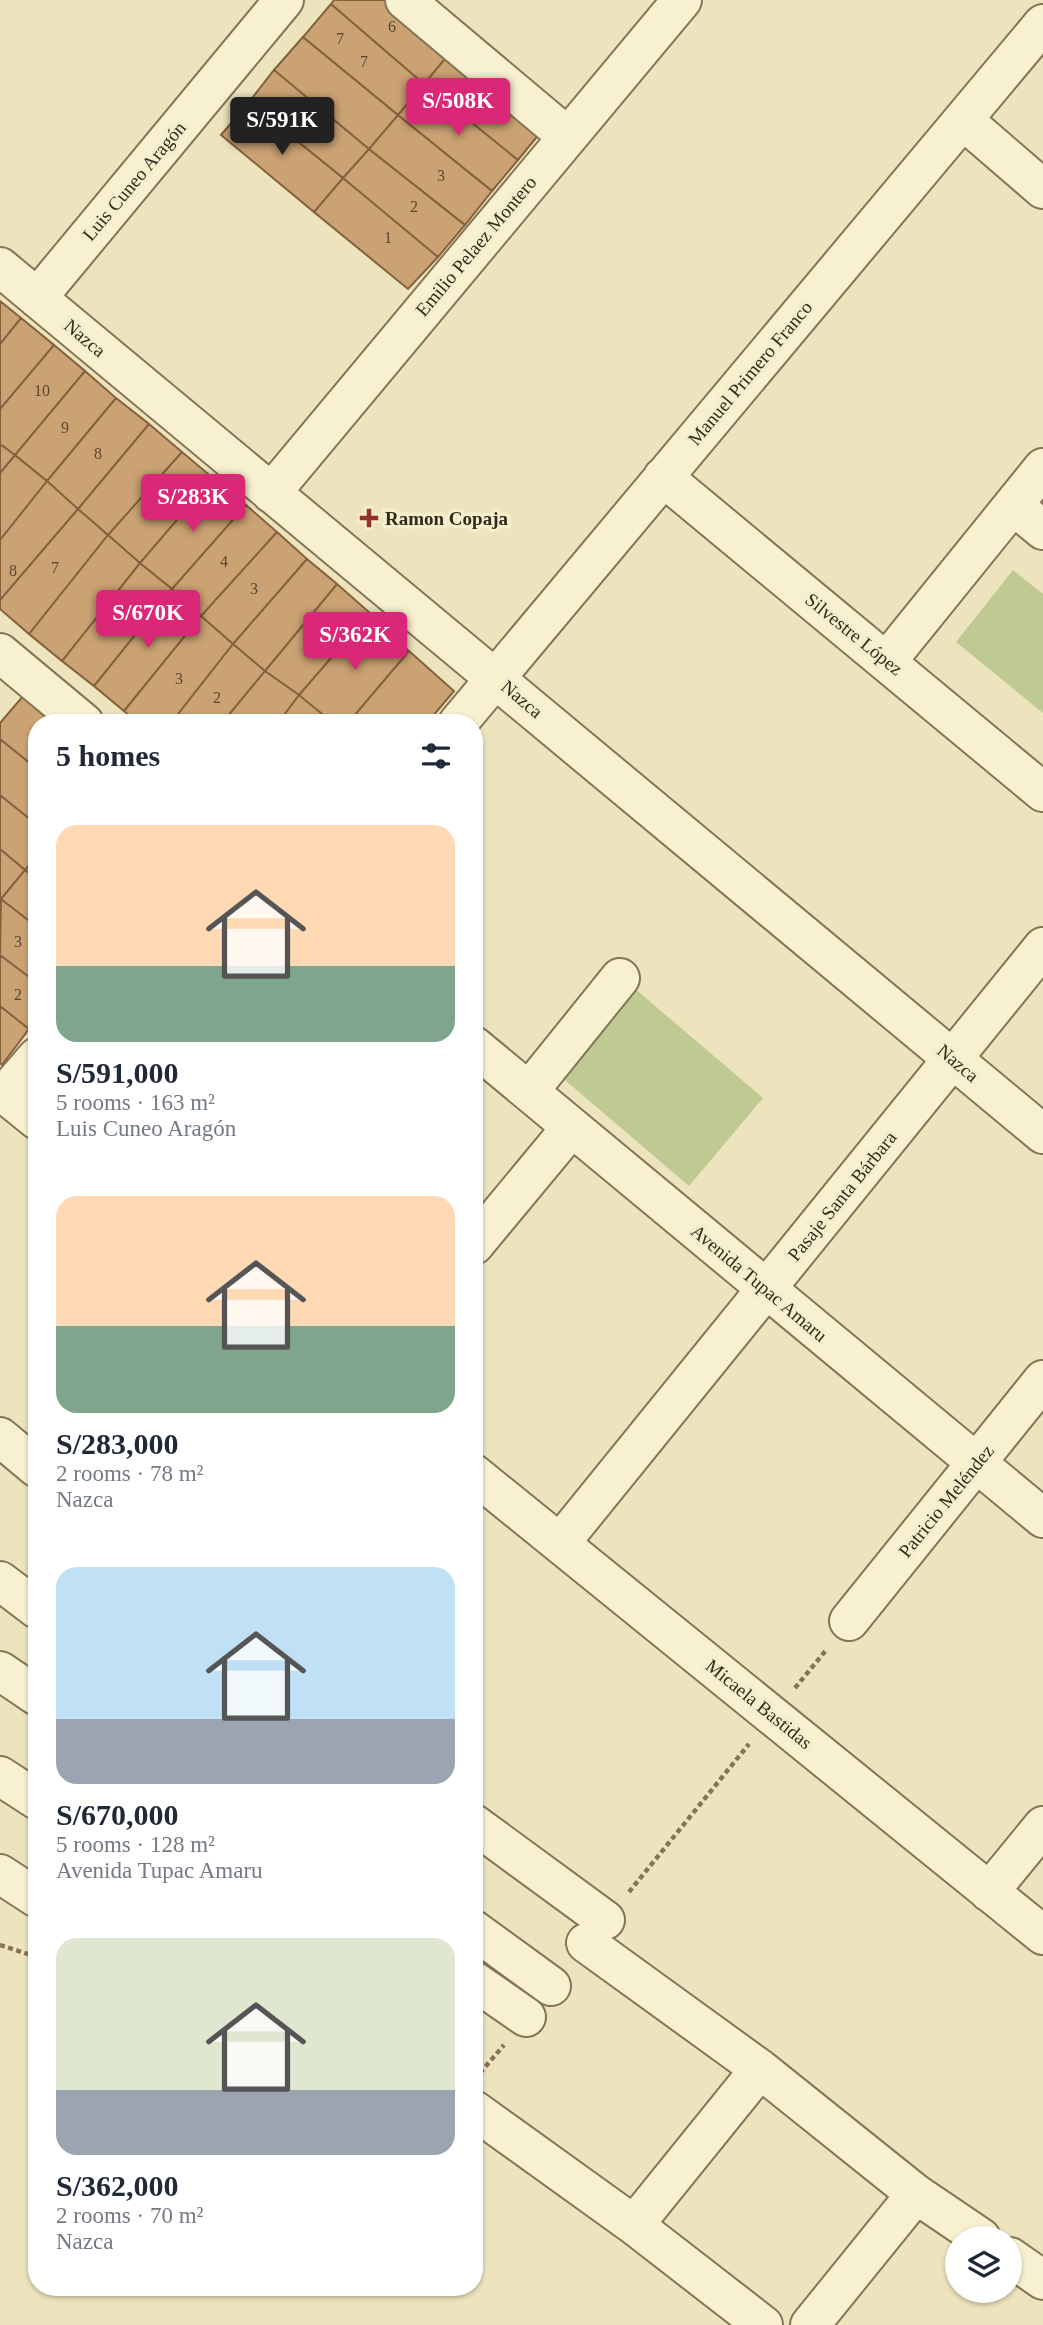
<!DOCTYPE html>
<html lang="en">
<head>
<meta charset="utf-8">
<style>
  body { margin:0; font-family:"Times New Roman",serif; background:#f6f6f7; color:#1f2937; height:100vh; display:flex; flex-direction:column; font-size:26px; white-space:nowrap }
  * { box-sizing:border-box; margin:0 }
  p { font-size:23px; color:#747a83 }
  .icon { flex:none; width:38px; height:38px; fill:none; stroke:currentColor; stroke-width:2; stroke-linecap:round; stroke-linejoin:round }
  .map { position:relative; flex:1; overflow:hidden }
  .sheet { position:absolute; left:28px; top:714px; width:455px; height:1582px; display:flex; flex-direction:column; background:#fff; border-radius:28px; box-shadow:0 2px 5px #0004 }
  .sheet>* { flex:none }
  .tools { position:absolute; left:945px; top:2226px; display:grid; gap:14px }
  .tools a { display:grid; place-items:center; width:77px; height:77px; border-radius:50%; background:#fff; box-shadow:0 2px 5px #0004; font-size:35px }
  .price { position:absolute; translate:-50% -60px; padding:0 16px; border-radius:7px; background:#db2777; color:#fff; font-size:23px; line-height:46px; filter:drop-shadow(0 2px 4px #0008) }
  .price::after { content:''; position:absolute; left:50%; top:42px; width:21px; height:16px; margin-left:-10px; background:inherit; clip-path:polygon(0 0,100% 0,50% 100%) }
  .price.active { background:#222; color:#fff }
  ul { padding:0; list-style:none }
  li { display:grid; align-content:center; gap:14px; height:371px; padding:0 28px }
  li span { display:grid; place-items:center; height:217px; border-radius:21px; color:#555 }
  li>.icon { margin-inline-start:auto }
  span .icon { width:126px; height:126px; fill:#fffc; stroke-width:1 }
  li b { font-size:30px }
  h2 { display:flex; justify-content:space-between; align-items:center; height:84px; padding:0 28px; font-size:30px }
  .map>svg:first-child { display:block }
  .green { fill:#beca92 }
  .building { fill:#cba273; stroke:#84613d; stroke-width:2 }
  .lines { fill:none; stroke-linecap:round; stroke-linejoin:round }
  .minor-casing { stroke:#857457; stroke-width:42 }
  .path { stroke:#857457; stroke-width:4.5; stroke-dasharray:5 3.5; stroke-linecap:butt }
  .minor { stroke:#f8f1d0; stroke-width:38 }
  .poi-dot { fill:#933327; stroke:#f5eecd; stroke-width:2.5 }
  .labels { text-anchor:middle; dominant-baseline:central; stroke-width:7; stroke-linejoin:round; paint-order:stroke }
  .number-label { font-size:16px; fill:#5a4831 }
  .street-label { font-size:19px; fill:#342a1b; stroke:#f5eecd }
  .poi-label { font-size:19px; font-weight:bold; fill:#342a1b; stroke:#f5eecd; text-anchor:start }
</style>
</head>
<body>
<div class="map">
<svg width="1043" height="2325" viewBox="0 0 1043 2325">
  <rect width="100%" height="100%" fill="#ede4bd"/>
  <path class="green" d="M1013,570L1043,594V713L956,642Z
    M633,987L763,1098L689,1186L559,1075Z"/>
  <path class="building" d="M334,0H396L454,48L424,84L331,4Z
    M331,4L424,84L398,115L303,37Z
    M303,37L398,115L369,149L274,70Z
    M454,48L544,128L518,160L424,84Z
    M274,70L369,149L343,178L249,102Z
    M424,84L518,160L492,191L398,115Z
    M249,102L343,178L314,212L221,135Z
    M398,115L492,191L465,225L369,149Z
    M369,149L465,225L438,257L343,178Z
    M343,178L438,257L408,289L314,212Z
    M0,301L21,318L0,344Z
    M21,318L54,345L0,409V344Z
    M54,345L85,371L15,455L0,444V409Z
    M85,371L116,398L47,481L15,455Z
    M116,398L149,424L78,509L47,481Z
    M149,424L182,452L108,535L78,509Z
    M0,444L15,455L0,473Z
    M182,452L213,478L140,563L108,535Z
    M15,455L47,481L0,540V473Z
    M213,478L246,505L172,589L140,563Z
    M47,481L78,509L0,600V540Z
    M246,505L277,532L201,616L172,589Z
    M78,509L108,535L29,634L0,609V600Z
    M277,532L307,559L233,644L201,616Z
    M108,535L140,563L62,661L29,634Z
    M307,559L337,584L265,671L233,644Z
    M140,563L172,589L94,686L62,661Z
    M337,584L370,613L299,695L265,671Z
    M172,589L201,616L124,711L94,686Z
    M370,613L409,651L348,723H333L299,695Z
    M201,616L233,644L171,723H137L124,711Z
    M233,644L265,671L222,723H171Z
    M409,651L454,691L427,723H348Z
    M265,671L299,695L278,723H222Z
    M24,695L59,723H37V769L0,739V723Z
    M299,695L333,723H278Z
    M0,739L37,769V825L0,795Z
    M0,795L37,825V856L25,870L0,849Z
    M0,849L25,870L1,899L0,898Z
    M37,856V879L25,870Z
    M25,870L37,879V927L1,899Z
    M1,899L37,927V983L0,955Z
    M0,955L37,983V1020L29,1029L0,1006Z
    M0,1006L29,1029L2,1065L0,1063Z"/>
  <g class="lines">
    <g class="minor-casing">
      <path id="minor" d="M405,0L568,137
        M963,120L1043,189
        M0,267L1043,1134
        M37,298L284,0
        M663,477L1043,792
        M271,493L682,0
        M1013,505L1043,530
        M0,653L84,723
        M887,661L1043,468
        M458,723L1043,24
        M474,1046L1043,1518
        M0,1090L37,1120
        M529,1091L620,978
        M5,1094L37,1057
        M474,1245L571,1128
        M0,1437L37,1468
        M474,1474L1043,1935
        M561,1542L1043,947
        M0,1581L37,1609
        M849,1621L1043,1380
        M0,1671L37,1696
        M0,1776L37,1800
        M474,1824L605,1920
        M0,1874L37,1898
        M989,1892L1043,1826
        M474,1930L551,1986
        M586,1943L760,2069L916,2194L981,2238
        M474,1981L526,2017
        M474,2110L634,2225L763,2325
        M634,2225L760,2069
        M1010,2257L1043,2280
        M810,2325L916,2194"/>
    </g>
    <path class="path" d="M795,1688L827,1649
      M629,1892L749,1744
      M0,1945L37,1957
      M480,2073L504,2045"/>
    <use href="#minor" class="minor"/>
  </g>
  <path class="poi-dot" d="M365.5 507.5h7v7h7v7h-7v7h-7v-7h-7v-7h7z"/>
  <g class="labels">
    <g class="number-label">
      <text x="392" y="26">6</text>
      <text x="340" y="38">7</text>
      <text x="364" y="61">7</text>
      <text x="441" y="175">3</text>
      <text x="414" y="206">2</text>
      <text x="388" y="237">1</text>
      <text x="42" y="390">10</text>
      <text x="65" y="427">9</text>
      <text x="98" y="453">8</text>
      <text x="224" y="561">4</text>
      <text x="55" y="567">7</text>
      <text x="13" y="570">8</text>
      <text x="254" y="588">3</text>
      <text x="179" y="678">3</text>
      <text x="217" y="697">2</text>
      <text x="18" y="941">3</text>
      <text x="18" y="994">2</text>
    </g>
    <g class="street-label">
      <text transform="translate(134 181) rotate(-50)">Luis Cuneo Aragón</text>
      <text transform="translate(476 246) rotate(-50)">Emilio Pelaez Montero</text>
      <text transform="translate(85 338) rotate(40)">Nazca</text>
      <text transform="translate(750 373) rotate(-50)">Manuel Primero Franco</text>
      <text transform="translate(854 634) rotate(39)">Silvestre López</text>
      <text transform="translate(522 699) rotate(40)">Nazca</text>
      <text transform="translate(958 1063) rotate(40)">Nazca</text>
      <text transform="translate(842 1196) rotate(-51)">Pasaje Santa Bárbara</text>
      <text transform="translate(759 1283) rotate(40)">Avenida Tupac Amaru</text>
      <text transform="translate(946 1501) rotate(-51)">Patricio Meléndez</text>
      <text transform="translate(759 1704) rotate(39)">Micaela Bastidas</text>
    </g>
    <g class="poi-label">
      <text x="385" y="518">Ramon Copaja</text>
    </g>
  </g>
</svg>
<div class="tools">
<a><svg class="icon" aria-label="layers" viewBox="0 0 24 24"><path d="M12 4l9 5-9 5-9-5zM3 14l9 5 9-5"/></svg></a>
</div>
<b class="price" style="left:458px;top:138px">S/508K</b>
<b class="price active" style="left:282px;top:157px">S/591K</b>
<b class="price" style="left:193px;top:534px">S/283K</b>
<b class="price" style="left:148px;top:650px">S/670K</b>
<b class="price" style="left:355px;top:672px">S/362K</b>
<section class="sheet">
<h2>5 homes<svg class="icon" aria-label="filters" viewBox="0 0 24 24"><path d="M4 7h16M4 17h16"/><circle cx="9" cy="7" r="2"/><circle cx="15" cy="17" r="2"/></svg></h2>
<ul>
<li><span style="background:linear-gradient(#ffd9b3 65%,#7fa58c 0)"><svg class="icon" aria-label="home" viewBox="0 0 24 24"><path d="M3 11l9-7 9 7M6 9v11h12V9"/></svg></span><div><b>S/591,000</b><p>5 rooms · 163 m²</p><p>Luis Cuneo Aragón</p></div></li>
<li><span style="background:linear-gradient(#ffd9b3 60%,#7fa58c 0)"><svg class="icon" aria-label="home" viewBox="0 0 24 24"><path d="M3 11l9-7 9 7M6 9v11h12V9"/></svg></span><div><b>S/283,000</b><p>2 rooms · 78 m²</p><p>Nazca</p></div></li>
<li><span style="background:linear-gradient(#bfe0f5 70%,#9aa5b1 0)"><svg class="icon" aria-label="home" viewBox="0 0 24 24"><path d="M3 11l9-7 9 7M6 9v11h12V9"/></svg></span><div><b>S/670,000</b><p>5 rooms · 128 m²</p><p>Avenida Tupac Amaru</p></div></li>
<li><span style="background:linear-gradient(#dfe7d0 70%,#9aa5b1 0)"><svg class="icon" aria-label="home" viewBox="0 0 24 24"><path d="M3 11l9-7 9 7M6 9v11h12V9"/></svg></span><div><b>S/362,000</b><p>2 rooms · 70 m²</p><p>Nazca</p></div></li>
</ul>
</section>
</div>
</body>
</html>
